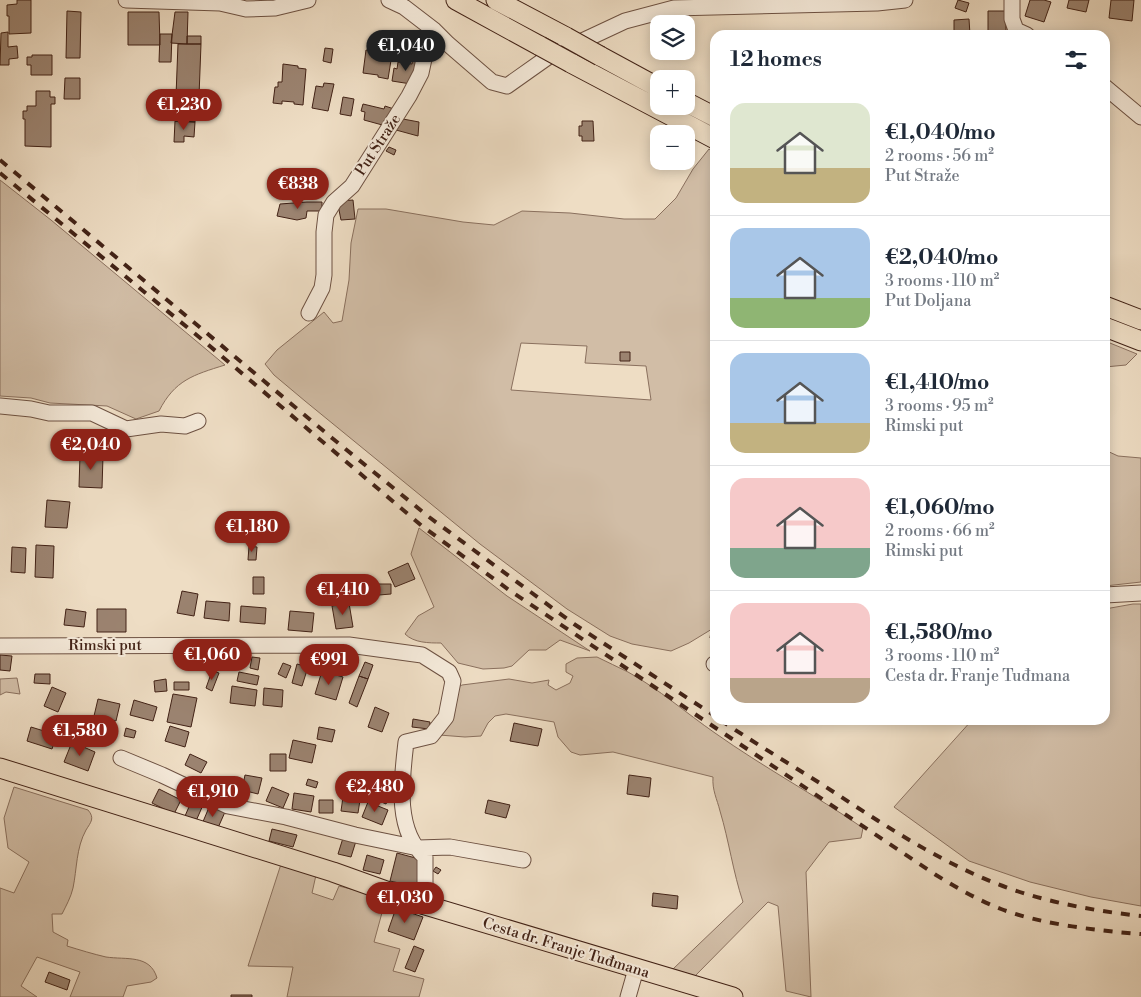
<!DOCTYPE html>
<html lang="en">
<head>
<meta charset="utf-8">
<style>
  body { margin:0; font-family:"Libre Bodoni",serif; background:#f2f2f3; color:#1f2937; height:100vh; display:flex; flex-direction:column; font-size:19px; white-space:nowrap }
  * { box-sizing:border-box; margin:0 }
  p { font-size:16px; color:#747a83 }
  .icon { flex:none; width:28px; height:28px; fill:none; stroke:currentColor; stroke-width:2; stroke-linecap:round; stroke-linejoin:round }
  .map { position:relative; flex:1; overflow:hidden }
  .details { position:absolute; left:710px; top:30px; width:400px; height:695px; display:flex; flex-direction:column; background:#fff; border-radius:15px; box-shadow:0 2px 12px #0003 }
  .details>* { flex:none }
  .tools { position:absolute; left:650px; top:15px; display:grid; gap:10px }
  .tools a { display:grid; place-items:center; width:45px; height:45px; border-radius:10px; background:#fff; box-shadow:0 2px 12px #0003; font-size:25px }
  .price { position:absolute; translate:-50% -42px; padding:0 11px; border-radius:18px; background:#8f2418; color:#fff; font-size:16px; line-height:32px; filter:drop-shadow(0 1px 2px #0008) }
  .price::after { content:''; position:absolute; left:50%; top:30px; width:15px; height:11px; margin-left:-8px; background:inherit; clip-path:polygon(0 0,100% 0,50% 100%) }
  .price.selected { background:#222; color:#fff }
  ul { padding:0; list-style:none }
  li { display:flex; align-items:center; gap:15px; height:125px; padding:0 20px }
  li+li { border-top:1px solid #e0e1e3 }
  li span { display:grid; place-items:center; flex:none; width:140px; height:100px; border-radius:15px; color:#555 }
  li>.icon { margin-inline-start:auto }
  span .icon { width:60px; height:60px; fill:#fffc; stroke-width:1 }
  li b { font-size:21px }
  h2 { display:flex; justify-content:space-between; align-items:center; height:60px; padding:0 20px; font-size:21px }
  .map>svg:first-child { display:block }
  .green { fill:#d1bda6; stroke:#8a705e; fill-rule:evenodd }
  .building { fill:#9b8370; stroke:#422216 }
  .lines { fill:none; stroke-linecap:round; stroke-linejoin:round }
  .minor-casing { stroke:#6d5142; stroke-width:17 }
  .major-casing { stroke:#422216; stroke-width:21 }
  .minor { stroke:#f4e9d9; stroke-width:15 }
  .major { stroke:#eeddc4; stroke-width:19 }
  .rail { stroke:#422216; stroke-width:4; stroke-dasharray:9 9; stroke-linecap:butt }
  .major-bridge-casing { stroke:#422216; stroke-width:21; stroke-linecap:butt }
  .major-bridge { stroke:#eeddc4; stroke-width:19 }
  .labels { text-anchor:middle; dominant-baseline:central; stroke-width:4; stroke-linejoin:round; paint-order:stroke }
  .street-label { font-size:15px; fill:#422216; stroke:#f4e9d9 }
</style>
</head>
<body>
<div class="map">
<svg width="1141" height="997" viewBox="0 0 1141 997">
  <rect width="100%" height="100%" fill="#eeddc4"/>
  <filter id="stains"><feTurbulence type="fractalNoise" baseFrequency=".004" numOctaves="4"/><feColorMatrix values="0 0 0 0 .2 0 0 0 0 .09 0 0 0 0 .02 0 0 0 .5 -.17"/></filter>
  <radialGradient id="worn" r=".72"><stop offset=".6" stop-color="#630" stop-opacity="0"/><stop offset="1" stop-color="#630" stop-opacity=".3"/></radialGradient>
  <path class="green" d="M709,149L715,154V629H712L689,643L671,651L632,644L610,636L567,609L480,544L305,401L274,375L265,364L277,350L324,312L333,323L342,321L349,280L351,243L358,209H386L463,222L494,225L522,211L570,213L624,219H655L676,198L693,169ZM521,343L587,346L585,363L646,366L651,400L511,390Z
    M0,180L51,220L225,365C193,375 175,380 159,411L136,419L107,406L50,403L31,398L0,396Z
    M1105,341L1137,354L1126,365L1105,367Z
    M1105,450L1118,456L1141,458V582L1105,586Z
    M419,528L507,596L590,651L560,640L546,650H529L512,666L504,668L483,669L458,663L441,643C429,643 414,643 405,634L418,616L434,607L411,554Z
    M1133,604H1141V906L1091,897L1030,882L969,861L894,807L972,720H1105V609Z
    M597,657C607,662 618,667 628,672C659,689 686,713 715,733C763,767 815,795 863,828L861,838L829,842L806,872L811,997L786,991L778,906L768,902L695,976L673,969L743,902C733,872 729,841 720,811C717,799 712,790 713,777L613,752L580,755L571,752L558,737L554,722L506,714L495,716L488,723L481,736L465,737L439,735L456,688L462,685L509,679L532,683L549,680L548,685L556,690L570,683L573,676L566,672V664L577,658Z
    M17,678L20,694L6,692L0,695V679Z
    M14,787L88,810C95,818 91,822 86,830C76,848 77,869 73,888C71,897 66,906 62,914H52L53,932L68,940L67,946C80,950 93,954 106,957C126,960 150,954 157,978L151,982L127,986L123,997H70L80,972L37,957L21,986L37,997H0V888L14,893L29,862L8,848L4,818Z
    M282,861L316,875L312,893L333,900L339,886L386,898L374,942L400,949L393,971L424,979L419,997H287L293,967L248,966Z"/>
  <path class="building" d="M17,0H31V33L9,34V16H7V5L17,4Z
    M958,0L969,3L966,12L955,8Z
    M1030,0H1044L1051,2L1044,22L1025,16Z
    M1069,0H1089L1086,12L1067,8Z
    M1111,0H1134L1132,21L1109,18Z
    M67,11L81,12L80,58H66Z
    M988,11H1006V33H988Z
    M128,12H159L160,45H128Z
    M175,12H188L187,44L171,43Z
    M969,19L970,35H954V20Z
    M8,32V47L17,46L18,58L9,59V65H0L1,33Z
    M160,34H172L171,62H159Z
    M187,36H201V44H187Z
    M178,44H201L199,96H176Z
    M325,48L333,49L331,63L323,61Z
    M366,50L392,54L388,79L378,77V75L363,73Z
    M32,55H52V75H31V65H27V57H32Z
    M413,57L421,58L411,84L392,81L394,68L397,69L398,62L412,64Z
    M283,64L298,66V68L306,69L303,105L294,104V102L282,101V104L273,103L275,87H278V82H282Z
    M65,78H80V99H64Z
    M324,83L334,84L328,111L312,108L316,86L323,87Z
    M36,91H50V97H55V104H51V147L25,146V119H23V111H27V106H36Z
    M176,96H196L195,122L175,121Z
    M343,97L354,99L351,116L340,114Z
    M363,104L384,109L385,106L394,109L386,126L364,120L365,112L361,111Z
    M403,119L419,122L418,136L396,130Z
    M175,121L195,122L194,137L184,136V142H174Z
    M582,121H593L594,141H582V136H579V126H582Z
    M389,147L396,150L394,155L386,151Z
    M353,200L355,219L341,220L338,205L341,201Z
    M307,202H322V211H307L306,218L297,220L277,216L280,204Z
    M620,352H630V361H620Z
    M80,455L103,456L102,488L79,487Z
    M47,500L70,502L67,528L45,527Z
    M36,545L54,546L53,578L35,577Z
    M249,546L257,547L256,560H248Z
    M12,547L26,548L25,573L11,572Z
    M408,563L415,579L395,587L388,572Z
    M253,577H264V594H253Z
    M378,584H391V594L379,595Z
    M182,591L198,594L194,616L177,613Z
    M206,601L230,603L229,621L204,618Z
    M349,603L353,627L336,629L332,606Z
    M241,606L266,608L265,624L240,622Z
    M66,609L86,612L84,627L64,625Z
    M97,609H126V632H97Z
    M290,611L314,613L312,632L288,630Z
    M711,631H715V638H710Z
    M0,655L12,656L10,671L0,670Z
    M252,657L260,658L258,670L250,668Z
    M365,662L373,665L368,679L359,676Z
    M283,663L291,666L286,678L278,674Z
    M297,664L308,667L302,686L292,683Z
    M212,671L219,673L212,691L206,688Z
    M322,671L343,677L336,700L315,694Z
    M239,672L259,676L257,685L237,681Z
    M35,674H50V684L34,683Z
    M359,676L368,679L357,707L349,703Z
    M166,679L167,691L155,692L154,681Z
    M174,682H189V690H174Z
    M232,686L257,690L255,706L230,703Z
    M52,687L66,693L58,712L44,706Z
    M264,688L283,690L282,707L263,705Z
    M173,694L197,698L191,727L167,722Z
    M98,699L120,704L116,721L94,716Z
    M134,700L157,707L153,721L130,715Z
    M375,707L389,713L382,732L368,727Z
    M413,719L430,722L429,729L412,727Z
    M514,723L542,729L538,746L510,741Z
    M170,726L189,732L185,747L165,741Z
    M31,727L57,735L52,749L27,741Z
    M319,727L335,730L332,742L317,739Z
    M126,728L136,731L134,738L124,736Z
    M293,740L316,745L312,763L289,758Z
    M72,742L95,752L88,771L64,762Z
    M190,754L207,762L201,773L185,765Z
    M270,754H286V771H270Z
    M245,775L262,778L258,794L242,790Z
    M629,775L651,778L649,797L627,794Z
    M308,779L318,782L316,788L306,785Z
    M367,785L390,795L386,804L363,794Z
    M272,787L289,794L283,808L266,801Z
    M159,789L181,800L174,814L152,803Z
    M294,793L314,796L311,812L292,809Z
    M343,797L360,800L358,813L341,811Z
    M192,800L203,805L196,821L185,816Z
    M319,800H333V813H319Z
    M488,800L510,805L506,818L485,813Z
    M368,802L388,810L382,825L362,817Z
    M210,805L225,812L217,830L202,824Z
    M272,829L297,835L293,847L269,841Z
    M343,838L356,841L351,857L338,854Z
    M397,853L423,860L417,887L390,881Z
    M367,855L384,860L380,874L363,870Z
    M436,867L441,870L438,874L433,871Z
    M653,893L678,896L677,909L652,906Z
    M396,908L423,917L414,940L388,931Z
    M414,946L424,950L415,972L405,968Z
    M49,972L70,980L67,990L45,982Z
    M231,995H252V997H231Z"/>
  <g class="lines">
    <g class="minor-casing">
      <path id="minor" d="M126,0L220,3L246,9L275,8L308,0
        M389,0L404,7L434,30L448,44L492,82L507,86L548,57L625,21L674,8L877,3L905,0
        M1012,0V19L1016,30L1027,35
        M1105,87L1141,117
        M309,313L322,288L324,275V232L326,215L334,202L352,186L409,96L421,73L428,40L434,30
        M0,406L31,409L49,413H92L126,429L161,424L185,426L198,421
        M1105,595L1141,593
        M0,646L349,645L422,655L449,672L453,681L446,717L431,736L406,742C402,778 394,830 425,857V905
        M714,664H715
        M121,758L162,775L228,806L286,817L355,835L418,848L450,847L523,860
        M628,997L636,969"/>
    </g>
    <g class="major-casing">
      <path id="major" d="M456,0L540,46
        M496,0L566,37
        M600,56L659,88
        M571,63L715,139
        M686,102L715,117
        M1105,306L1141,320
        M1105,327L1141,341
        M0,768L333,872L425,905L733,997"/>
    </g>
    <use href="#minor" class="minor"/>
    <use href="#major" class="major"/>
    <path class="rail" d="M0,160L332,438L429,517L574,624L715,716
      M0,173L205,342L422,526L509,590L936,875C957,888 978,900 1001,909C1040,924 1099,931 1141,934
      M720,720C755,743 791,765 826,787C884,825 942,864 1008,888C1051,903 1095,911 1141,916"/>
    <g class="major-bridge-casing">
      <path id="major-bridge" d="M566,37L600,56
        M540,46L571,63"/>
    </g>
    <use href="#major-bridge" class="major-bridge"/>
  </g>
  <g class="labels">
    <g class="street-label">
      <text transform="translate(378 145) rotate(-57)">Put Straže</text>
      <text x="105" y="645">Rimski put</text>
      <text transform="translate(566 948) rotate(17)">Cesta dr. Franje Tuđmana</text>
    </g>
  </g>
  <rect width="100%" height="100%" filter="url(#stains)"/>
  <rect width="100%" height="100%" fill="url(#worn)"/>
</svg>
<div class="tools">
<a><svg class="icon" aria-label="layers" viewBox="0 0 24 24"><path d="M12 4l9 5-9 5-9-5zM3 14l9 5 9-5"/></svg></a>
<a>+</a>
<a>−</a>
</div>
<b class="price selected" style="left:406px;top:72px">€1,040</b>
<b class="price" style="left:184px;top:131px">€1,230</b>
<b class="price" style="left:298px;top:210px">€838</b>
<b class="price" style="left:91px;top:471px">€2,040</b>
<b class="price" style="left:252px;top:553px">€1,180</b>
<b class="price" style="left:343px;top:616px">€1,410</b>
<b class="price" style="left:212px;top:681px">€1,060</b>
<b class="price" style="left:329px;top:686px">€991</b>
<b class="price" style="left:80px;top:757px">€1,580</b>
<b class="price" style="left:375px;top:813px">€2,480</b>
<b class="price" style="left:213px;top:818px">€1,910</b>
<b class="price" style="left:405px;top:924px">€1,030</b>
<section class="details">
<h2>12 homes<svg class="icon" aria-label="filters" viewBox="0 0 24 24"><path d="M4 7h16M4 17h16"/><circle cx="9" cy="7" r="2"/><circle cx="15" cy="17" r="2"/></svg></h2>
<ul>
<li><span style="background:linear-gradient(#dfe7d0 65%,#c2b280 0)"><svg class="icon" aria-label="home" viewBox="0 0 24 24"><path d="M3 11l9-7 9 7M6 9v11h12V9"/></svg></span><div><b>€1,040/mo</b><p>2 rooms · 56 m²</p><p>Put Straže</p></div></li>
<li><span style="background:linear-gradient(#a9c7e8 70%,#8fb573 0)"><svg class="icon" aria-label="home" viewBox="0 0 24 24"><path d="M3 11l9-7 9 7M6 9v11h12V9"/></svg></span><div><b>€2,040/mo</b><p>3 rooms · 110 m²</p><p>Put Doljana</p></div></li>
<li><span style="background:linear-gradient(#a9c7e8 70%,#c2b280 0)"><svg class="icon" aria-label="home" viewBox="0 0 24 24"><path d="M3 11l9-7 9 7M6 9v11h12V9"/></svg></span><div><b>€1,410/mo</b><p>3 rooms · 95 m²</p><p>Rimski put</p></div></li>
<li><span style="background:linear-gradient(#f6c9c9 70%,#7fa58c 0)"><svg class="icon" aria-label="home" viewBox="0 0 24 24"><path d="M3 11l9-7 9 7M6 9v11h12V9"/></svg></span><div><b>€1,060/mo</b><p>2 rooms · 66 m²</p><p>Rimski put</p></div></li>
<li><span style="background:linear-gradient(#f6c9c9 75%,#b9a48a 0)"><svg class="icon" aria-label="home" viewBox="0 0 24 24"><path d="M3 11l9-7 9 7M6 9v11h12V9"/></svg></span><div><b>€1,580/mo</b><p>3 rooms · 110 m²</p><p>Cesta dr. Franje Tuđmana</p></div></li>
</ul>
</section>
</div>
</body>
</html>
